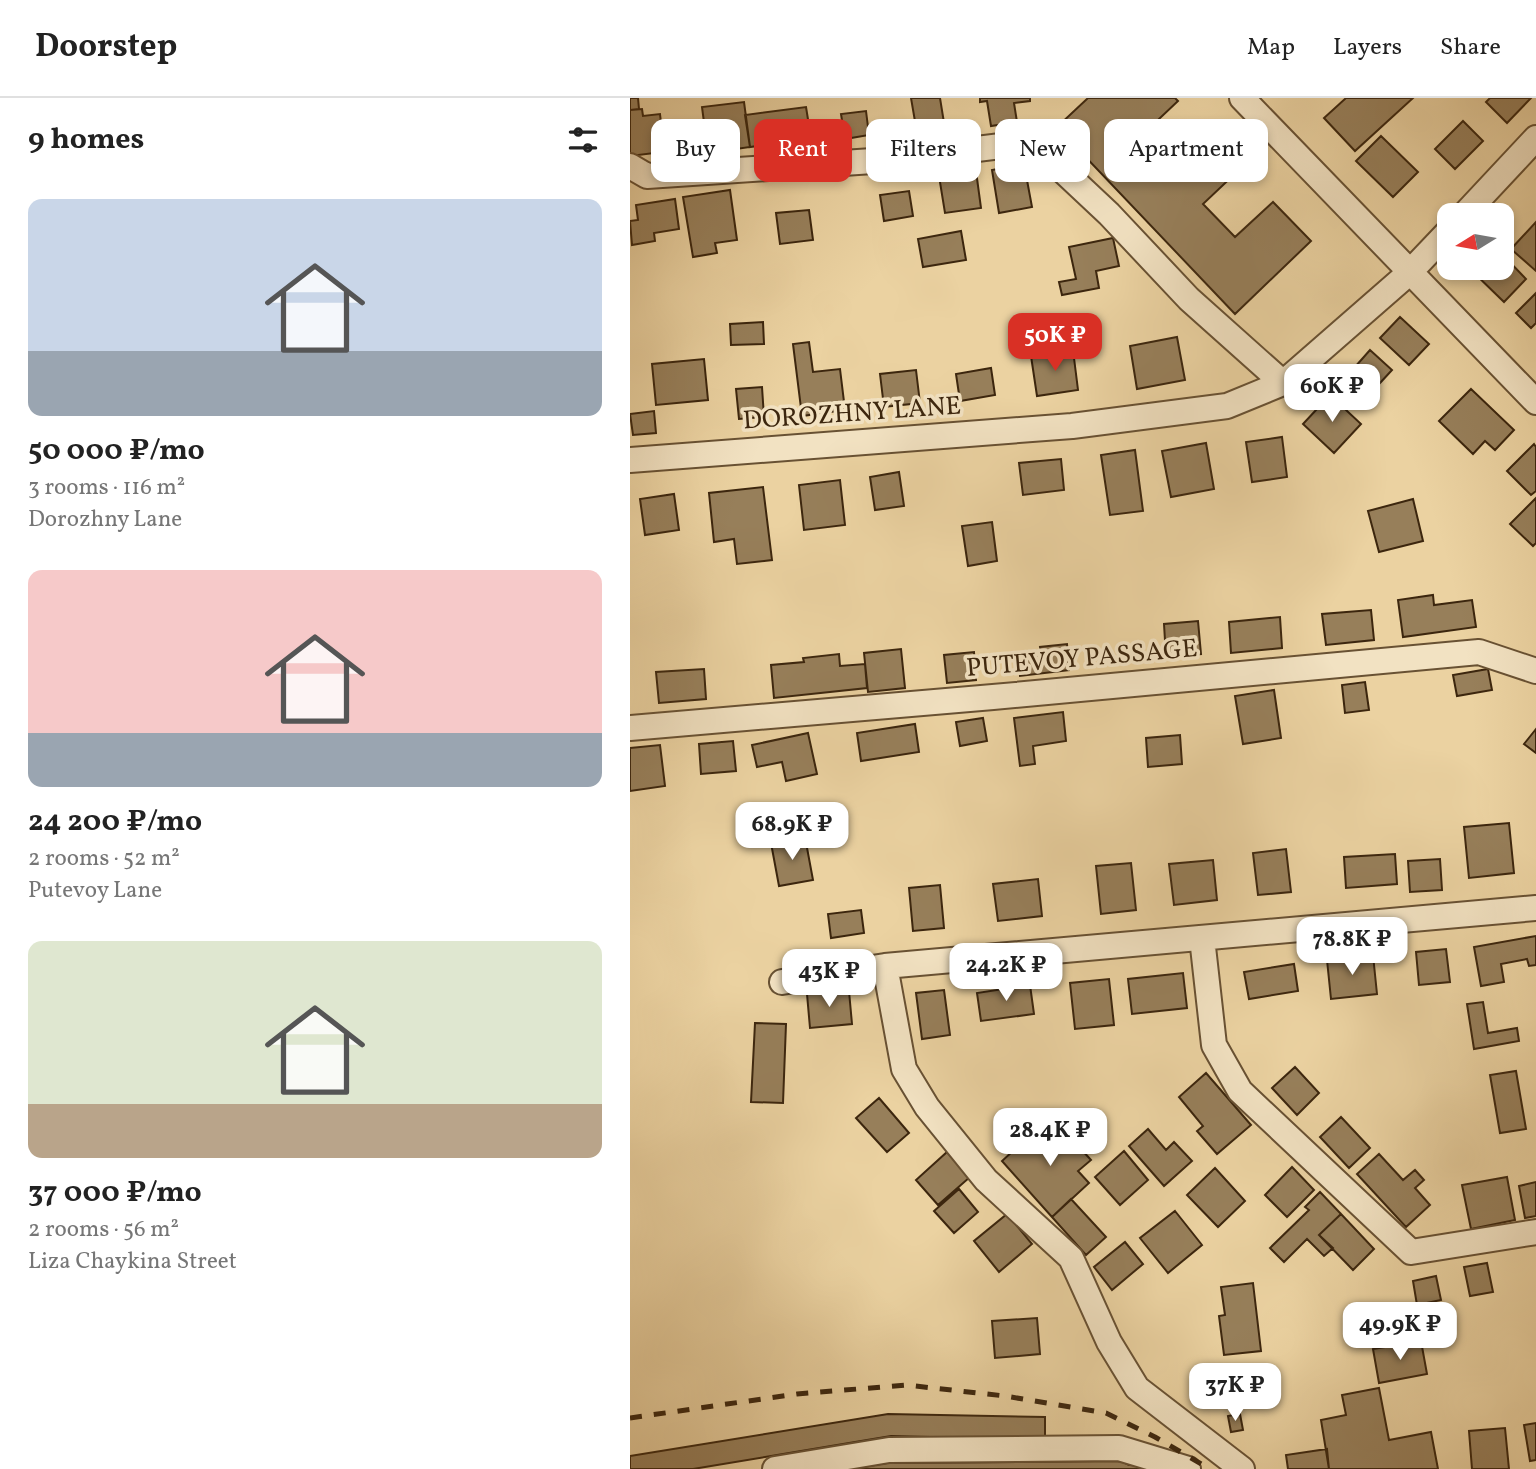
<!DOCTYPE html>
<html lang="en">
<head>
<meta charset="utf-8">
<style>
  body { margin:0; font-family:Vollkorn,serif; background:#f2f2f2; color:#222; height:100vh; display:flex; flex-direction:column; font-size:26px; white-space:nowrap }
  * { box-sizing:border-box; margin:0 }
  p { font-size:23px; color:#767676 }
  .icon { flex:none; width:38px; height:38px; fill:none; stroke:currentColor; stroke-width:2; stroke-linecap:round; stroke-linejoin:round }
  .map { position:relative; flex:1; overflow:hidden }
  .side { display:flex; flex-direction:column; background:#fff; width:630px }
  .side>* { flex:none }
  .guide { position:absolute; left:21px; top:21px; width:665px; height:63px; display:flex; gap:14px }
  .needle { width:46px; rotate:259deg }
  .buttons { position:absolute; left:807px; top:105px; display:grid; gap:14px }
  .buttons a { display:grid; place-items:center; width:77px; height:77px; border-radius:14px; background:#fff; box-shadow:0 4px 10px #0003; font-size:35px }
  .price { position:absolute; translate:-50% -60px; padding:0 16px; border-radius:14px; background:#fff; color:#222; font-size:23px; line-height:46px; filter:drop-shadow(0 2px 4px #0008) }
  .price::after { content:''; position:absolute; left:50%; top:42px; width:21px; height:16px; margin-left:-10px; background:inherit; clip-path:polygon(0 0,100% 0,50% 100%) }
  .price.on { background:#d93025; color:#fff }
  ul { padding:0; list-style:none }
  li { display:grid; align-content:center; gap:14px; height:371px; padding:0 28px }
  li span { display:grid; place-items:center; height:217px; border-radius:14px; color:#555 }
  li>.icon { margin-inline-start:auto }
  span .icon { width:126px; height:126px; fill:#fffc; stroke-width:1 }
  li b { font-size:30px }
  h2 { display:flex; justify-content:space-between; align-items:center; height:84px; padding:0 28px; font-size:30px }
  .pill { padding:0 24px; border-radius:14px; background:#fff; box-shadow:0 4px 10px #0003; font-size:24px; line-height:63px }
  .pill.on { background:#d93025; color:#fff }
  header { display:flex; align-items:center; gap:42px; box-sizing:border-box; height:98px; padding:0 35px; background:#fff; border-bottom:2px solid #e0e0e0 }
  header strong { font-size:33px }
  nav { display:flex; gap:38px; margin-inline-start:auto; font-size:24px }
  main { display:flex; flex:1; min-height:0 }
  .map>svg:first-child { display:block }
  .building { fill:#977f5a; stroke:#3c260e; stroke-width:2 }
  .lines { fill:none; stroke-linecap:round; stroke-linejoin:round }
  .minor-casing { stroke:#685133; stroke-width:28 }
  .minor { stroke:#f2e2c2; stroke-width:24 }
  .rail { stroke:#3c260e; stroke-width:5; stroke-dasharray:12 12; stroke-linecap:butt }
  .labels { text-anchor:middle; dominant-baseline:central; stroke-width:7; stroke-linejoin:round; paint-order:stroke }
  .street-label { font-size:26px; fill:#3c260e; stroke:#f2e2c2 }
</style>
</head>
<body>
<header>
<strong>Doorstep</strong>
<nav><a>Map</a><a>Layers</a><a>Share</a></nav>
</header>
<main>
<section class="side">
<h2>9 homes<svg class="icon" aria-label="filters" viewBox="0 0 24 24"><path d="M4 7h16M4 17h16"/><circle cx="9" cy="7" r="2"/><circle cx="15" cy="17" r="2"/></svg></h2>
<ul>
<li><span style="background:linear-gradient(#c9d6e8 70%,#9aa5b1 0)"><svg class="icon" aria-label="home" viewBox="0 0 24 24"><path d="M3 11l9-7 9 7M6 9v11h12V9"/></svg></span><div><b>50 000 ₽/mo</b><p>3 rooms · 116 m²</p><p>Dorozhny Lane</p></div></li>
<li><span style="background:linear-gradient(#f6c9c9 75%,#9aa5b1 0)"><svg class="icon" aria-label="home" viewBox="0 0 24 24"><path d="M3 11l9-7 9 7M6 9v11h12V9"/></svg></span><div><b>24 200 ₽/mo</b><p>2 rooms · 52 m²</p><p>Putevoy Lane</p></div></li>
<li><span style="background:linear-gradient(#dfe7d0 75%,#b9a48a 0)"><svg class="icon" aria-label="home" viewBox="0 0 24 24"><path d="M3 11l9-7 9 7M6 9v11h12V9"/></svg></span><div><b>37 000 ₽/mo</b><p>2 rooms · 56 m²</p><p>Liza Chaykina Street</p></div></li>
</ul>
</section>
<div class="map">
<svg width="906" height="1371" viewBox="0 0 906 1371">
  <rect width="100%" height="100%" fill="#ebd2a1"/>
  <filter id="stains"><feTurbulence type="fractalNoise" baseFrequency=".00286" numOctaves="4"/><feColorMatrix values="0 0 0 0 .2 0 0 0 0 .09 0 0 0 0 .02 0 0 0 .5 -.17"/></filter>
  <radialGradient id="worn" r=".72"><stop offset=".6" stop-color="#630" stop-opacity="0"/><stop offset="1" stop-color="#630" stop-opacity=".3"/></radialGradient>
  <path class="building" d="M0,0H8L9,11L0,12Z
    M281,0H310L315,31L287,35Z
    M350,0H400V3L384,5L387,24L361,28L357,3L350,4Z
    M458,0H545L548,3L511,38L540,68L575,35L610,71L573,106L605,139L643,104L681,143L605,216L427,29Z
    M716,0H783L725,53L694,20Z
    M860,0H901L877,25L856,4Z
    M114,4L120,49L78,55L72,9Z
    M176,9L181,40L120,49L115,17Z
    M12,11L13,18L30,16L32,33L38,32L41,53L0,58V12Z
    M236,13L239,37L215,41L211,16Z
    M833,23L853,43L825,71L805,51Z
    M751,38L788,74L763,99L726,63Z
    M394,66L402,109L369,115L362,72Z
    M346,73L351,110L315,115L309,78Z
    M100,92L107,142L85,145L87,155L63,159L53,99Z
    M279,93L283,118L254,123L250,97Z
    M45,101L49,131L24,135L25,143L2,147L0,123L8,122L6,107Z
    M179,112L183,142L150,146L146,115Z
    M906,124V173L881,151Z
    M331,133L336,162L293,169L288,141Z
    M483,140L489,168L466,173L469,190L432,197L429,184L446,181L439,149Z
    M872,156L896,181L874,204L839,170H872Z
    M906,195V225L901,230L886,215Z
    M770,219L799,246L779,267L750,240Z
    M133,224L134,246L101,247L100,226Z
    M547,239L555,282L507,291L500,248Z
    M179,244L183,274L210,271L215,312L172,318L163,246Z
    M443,252L448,292L407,298L401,258Z
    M740,252L762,272L738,298L717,278Z
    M74,261L78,302L26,307L22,266Z
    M361,270L365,297L330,303L326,276Z
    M286,272L290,305L254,309L250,276Z
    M132,289L134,319L109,321L106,291Z
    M841,291L884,332L865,352L855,343L843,356L809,323Z
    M700,297L731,326L704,355L673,326Z
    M24,313L26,335L3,337L0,316Z
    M652,339L657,379L622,384L616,344Z
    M576,345L584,391L541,399L532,353Z
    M904,346L906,349V393L901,397L877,373Z
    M505,352L513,413L480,417L471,357Z
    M431,361L434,392L393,397L389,365Z
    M269,374L274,408L245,412L240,379Z
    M210,382L215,427L174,432L169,387Z
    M133,389L142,462L107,466L104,441L84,444L79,395Z
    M44,396L49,432L15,437L10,401Z
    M906,400V445L903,448L880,426Z
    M783,401L793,443L749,454L738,413Z
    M362,424L367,463L338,468L332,428Z
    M803,497L804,507L842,502L846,529L773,539L768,502Z
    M741,512L744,542L696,547L692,516Z
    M650,519L652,550L601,555L599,524Z
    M568,523L571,556L536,559L534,526Z
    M437,546L439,572L390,578L389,562L411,559L410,549Z
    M271,551L275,590L238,594L234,555Z
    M344,554L346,582L317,585L314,557Z
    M209,556L210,568L235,566L237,590L144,600L141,567L174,564L173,560Z
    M74,571L76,601L29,605L26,574Z
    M858,571L862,592L827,598L823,577Z
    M735,584L739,612L715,615L712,587Z
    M644,592L651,640L613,646L605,598Z
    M433,614L436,643L403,648L405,666L390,668L384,620Z
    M353,620L357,643L330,648L326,624Z
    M285,626L289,654L231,663L227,635Z
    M906,631V655L894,646Z
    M178,635L187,676L156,683L152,664L127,669L122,647Z
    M550,637L552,666L518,669L516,640Z
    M103,643L106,673L71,676L69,646Z
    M30,647L35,688L0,693V650Z
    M879,725L884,775L839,780L834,729Z
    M175,739L183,782L149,788L141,745Z
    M656,751L661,794L628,797L623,755Z
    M765,756L767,786L716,790L714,759Z
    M810,761L812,792L780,794L778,763Z
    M583,762L587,802L544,807L539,766Z
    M501,765L506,812L471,816L466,768Z
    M408,781L412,818L368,823L363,786Z
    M310,787L314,830L283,833L279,790Z
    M231,812L234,835L201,840L198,816Z
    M906,838V867L899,868L897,861L871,866L874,884L851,888L844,849Z
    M816,851L820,884L789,887L786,854Z
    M743,857L747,896L701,901L697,862Z
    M664,866L668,893L619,901L614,874Z
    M553,875L557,910L502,916L498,881Z
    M479,881L484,927L445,931L440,885Z
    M400,887L404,916L351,923L347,895Z
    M314,892L320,937L292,941L286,895Z
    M219,893L222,926L180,930L177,896Z
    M853,904L858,935L887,930L889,943L844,951L837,906Z
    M125,925L156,926L153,1005L121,1004Z
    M665,969L689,995L667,1017L642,990Z
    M886,973L896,1031L870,1035L860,977Z
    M576,975L621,1027L587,1056L567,1033L573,1028L549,999Z
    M249,1000L279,1035L257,1054L226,1020Z
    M711,1019L740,1050L719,1070L690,1039Z
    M429,1027L461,1062L448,1073L459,1085L422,1119L372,1063L408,1030L416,1038Z
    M518,1031L536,1052L544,1044L562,1063L534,1088L499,1048Z
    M494,1053L518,1082L490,1107L465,1079Z
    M317,1054L340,1079L308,1107L286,1082Z
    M749,1056L773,1082L785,1072L794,1082L785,1090L800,1107L776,1129L727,1076Z
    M662,1069L684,1092L657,1119L635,1097Z
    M585,1070L615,1103L588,1129L557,1097Z
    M877,1079L885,1122L841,1131L832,1087Z
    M906,1084V1118L895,1120L889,1088Z
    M329,1091L348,1114L324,1135L304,1113Z
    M690,1094L711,1116L689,1137L703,1150L694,1158L677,1141L654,1164L640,1150L679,1112L675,1109Z
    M441,1101L476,1139L456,1157L422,1119Z
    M545,1113L572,1147L538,1175L510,1140Z
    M377,1116L402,1146L369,1174L344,1143Z
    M711,1116L744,1151L723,1172L689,1137Z
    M495,1144L513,1166L482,1192L464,1169Z
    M857,1165L863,1194L840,1198L834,1169Z
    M806,1178L811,1202L787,1207L783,1183Z
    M623,1185L631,1253L594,1257L589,1218L595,1217L591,1189Z
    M407,1220L410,1256L365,1260L362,1223Z
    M791,1243L797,1276L749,1285L743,1251Z
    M749,1290L759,1342L801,1334L808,1371H699L691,1322L716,1317L712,1297Z
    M258,1316L415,1319V1342L261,1338L63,1371H0V1358Z
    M610,1316L613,1332L601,1334L598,1318Z
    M906,1325V1362L900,1363L894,1327Z
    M875,1330L879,1371H842L839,1333Z
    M697,1351L699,1371H658L656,1357Z
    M491,1363L499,1367L522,1366V1371H221L257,1365Z"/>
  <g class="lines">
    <g class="minor-casing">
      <path id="minor" d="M612,0L906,304
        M0,68L17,78L258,62L371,48L414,55L479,116L559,201L653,285
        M834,117L906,40
        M0,362L442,328L597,308L653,285L779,175L819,133
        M0,630L363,599L849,554L906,573
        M572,840L584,947L610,993L781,1154L906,1134
        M255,868L274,971L297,1009L356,1082L441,1160L479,1244L507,1290L612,1371
        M152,884L255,868L906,810
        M145,1371L259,1352L489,1350L558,1371"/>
    </g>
    <use href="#minor" class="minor"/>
    <path class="rail" d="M0,1320L167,1296L276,1287L375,1298L476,1315L525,1339L580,1371"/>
  </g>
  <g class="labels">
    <g class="street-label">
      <text transform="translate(222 316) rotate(-4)">DOROZHNY LANE</text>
      <text transform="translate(452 561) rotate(-5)">PUTEVOY PASSAGE</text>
    </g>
  </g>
  <rect width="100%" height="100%" filter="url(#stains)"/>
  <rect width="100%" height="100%" fill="url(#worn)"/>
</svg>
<div class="buttons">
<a><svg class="needle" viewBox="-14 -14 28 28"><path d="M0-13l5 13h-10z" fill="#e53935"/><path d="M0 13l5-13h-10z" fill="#767676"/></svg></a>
</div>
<b class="price on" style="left:425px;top:275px">50K ₽</b>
<b class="price" style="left:702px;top:326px">60K ₽</b>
<b class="price" style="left:162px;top:764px">68.9K ₽</b>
<b class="price" style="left:722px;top:879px">78.8K ₽</b>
<b class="price" style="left:376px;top:905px">24.2K ₽</b>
<b class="price" style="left:199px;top:911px">43K ₽</b>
<b class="price" style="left:420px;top:1070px">28.4K ₽</b>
<b class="price" style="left:770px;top:1264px">49.9K ₽</b>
<b class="price" style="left:605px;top:1325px">37K ₽</b>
<div class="guide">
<a class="pill">Buy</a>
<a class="pill on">Rent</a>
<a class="pill">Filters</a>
<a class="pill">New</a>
<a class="pill">Apartment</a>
</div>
</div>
</main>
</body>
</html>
